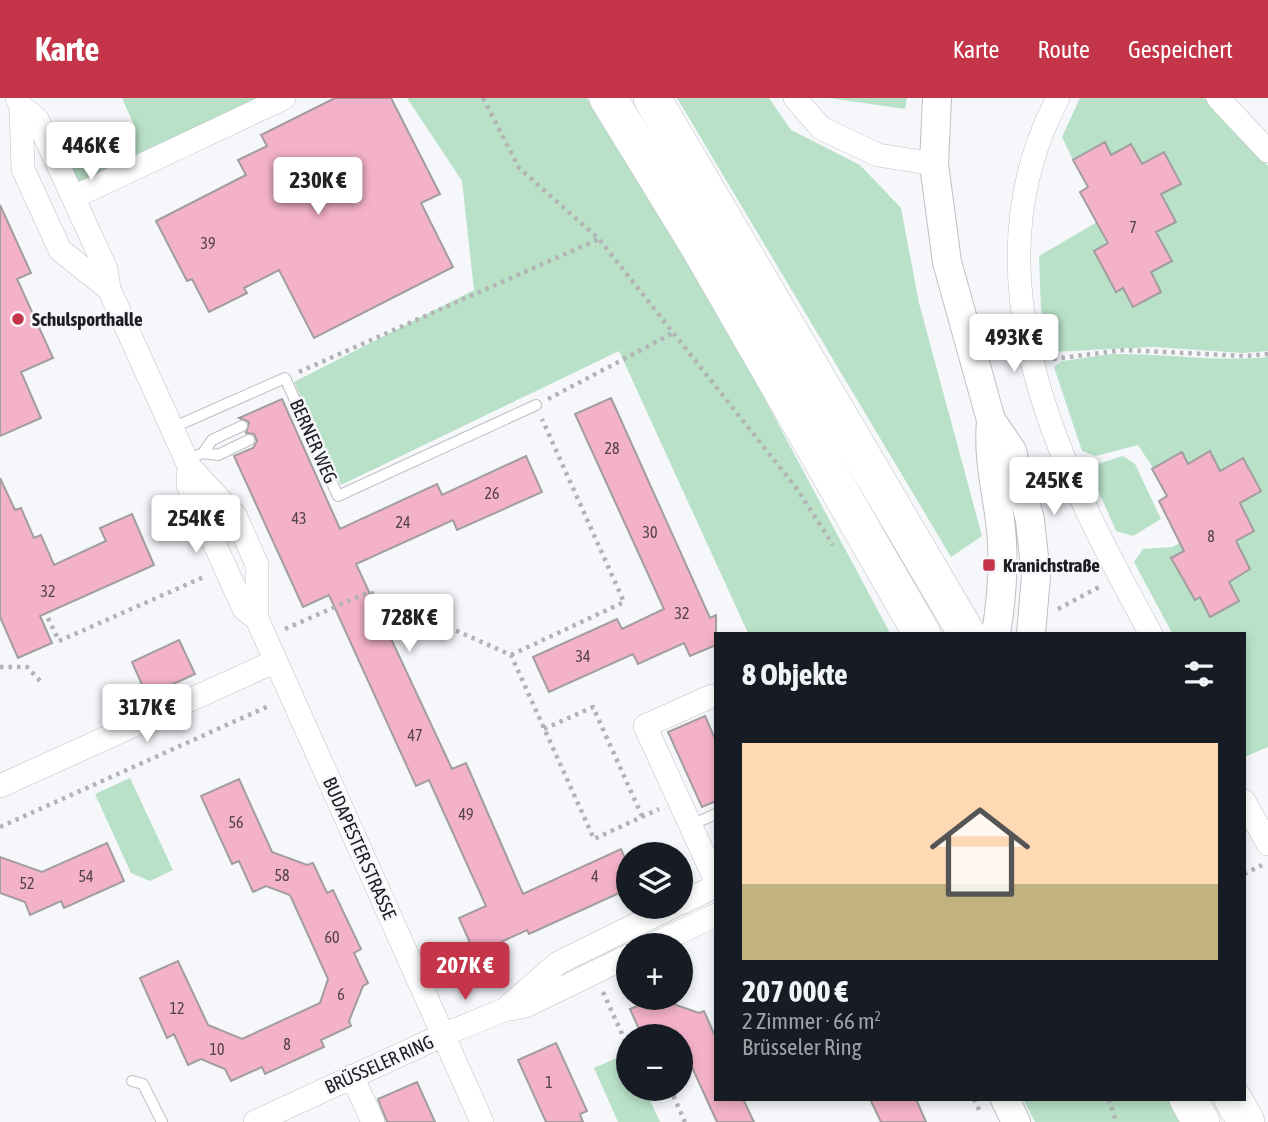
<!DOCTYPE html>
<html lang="de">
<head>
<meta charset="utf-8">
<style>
  body { margin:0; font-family:"Asap Condensed",sans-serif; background:#20242c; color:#f1f3f6; height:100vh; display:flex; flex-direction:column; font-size:26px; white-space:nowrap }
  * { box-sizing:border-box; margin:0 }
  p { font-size:23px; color:#9ea1a6 }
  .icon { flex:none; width:38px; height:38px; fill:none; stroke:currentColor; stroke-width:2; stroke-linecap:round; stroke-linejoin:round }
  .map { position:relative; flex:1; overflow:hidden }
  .panel { position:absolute; left:714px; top:534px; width:532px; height:469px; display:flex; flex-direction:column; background:#171b24; border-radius:0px; box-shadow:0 4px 10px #0003 }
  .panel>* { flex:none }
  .buttons { position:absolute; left:616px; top:744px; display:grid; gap:14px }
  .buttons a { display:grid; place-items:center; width:77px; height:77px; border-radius:50%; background:#171b24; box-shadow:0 4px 10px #0003; font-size:35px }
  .price { position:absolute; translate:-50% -60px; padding:0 16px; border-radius:7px; background:#fff; color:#222; font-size:23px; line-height:46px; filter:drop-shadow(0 2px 4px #0008) }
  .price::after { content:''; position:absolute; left:50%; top:42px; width:21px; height:16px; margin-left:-10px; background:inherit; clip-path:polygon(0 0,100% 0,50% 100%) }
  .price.active { background:#c53549; color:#fff }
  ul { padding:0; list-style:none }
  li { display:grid; align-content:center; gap:14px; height:371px; padding:0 28px }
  li span { display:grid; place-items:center; height:217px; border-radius:0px; color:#555 }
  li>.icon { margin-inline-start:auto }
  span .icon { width:126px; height:126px; fill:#fffc; stroke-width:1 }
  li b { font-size:30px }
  h2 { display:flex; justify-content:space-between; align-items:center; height:84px; padding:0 28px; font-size:30px }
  header { display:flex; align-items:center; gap:42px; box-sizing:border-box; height:98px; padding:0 35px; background:#c53549; color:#fff }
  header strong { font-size:33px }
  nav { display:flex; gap:38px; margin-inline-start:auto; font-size:24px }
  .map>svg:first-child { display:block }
  .green { fill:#b9e1c8 }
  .building { fill:#f4b2c9; stroke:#a29d9e; stroke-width:2 }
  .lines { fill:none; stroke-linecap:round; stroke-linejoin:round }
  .service-casing { stroke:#bdc0c4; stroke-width:12 }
  .minor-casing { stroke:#bdc0c4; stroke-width:24 }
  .tertiary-casing { stroke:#bdc0c4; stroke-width:30 }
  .trunk-casing { stroke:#bdc0c4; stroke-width:38 }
  .path { stroke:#b2b3b6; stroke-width:4.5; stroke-dasharray:3.5 5; stroke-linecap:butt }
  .service { stroke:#fff; stroke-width:10 }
  .minor { stroke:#fff; stroke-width:23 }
  .tertiary { stroke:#fff; stroke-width:28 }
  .trunk { stroke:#fff; stroke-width:37 }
  .poi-dot { fill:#c53549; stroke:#f5f7fb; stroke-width:2.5 }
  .labels { text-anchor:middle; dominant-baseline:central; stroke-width:5; stroke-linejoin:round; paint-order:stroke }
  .number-label { font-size:16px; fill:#53424a }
  .poi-label { font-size:19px; font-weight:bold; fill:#1d1d1f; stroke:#f5f7fb; text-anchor:start }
  .street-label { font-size:19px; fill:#1d1d1f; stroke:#f5f7fb }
</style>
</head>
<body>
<header>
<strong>Karte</strong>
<nav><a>Karte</a><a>Route</a><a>Gespeichert</a></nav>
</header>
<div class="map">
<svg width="1268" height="1024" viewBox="0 0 1268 1024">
  <rect width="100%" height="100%" fill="#f5f7fb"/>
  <path class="green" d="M122,0H274L73,86L60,56L133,25Z
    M407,0H587L715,208L890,535H748L619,253L341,387L294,284L474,192L462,83Z
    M677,0H769L791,32L860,67L901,110L919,205L982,438L951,459Z
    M829,0H907L905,11Z
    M1080,0H1204L1268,68V253L1243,255L1153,249L1050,254L1041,211L1039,158L1097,124L1108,145L1094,153L1116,193L1123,190L1134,209L1161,194L1151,174L1156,134L1176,123L1161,96L1181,85L1164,54L1142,66L1132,46L1111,57L1105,45L1073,62L1062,39Z
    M1111,256C1164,255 1216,264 1268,259V649L1244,659V536L1172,535L1134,464L1143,451L1172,449L1180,445L1184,453L1171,461L1195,502L1200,499L1210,519L1239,503L1229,484L1250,471L1236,443L1254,433L1240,405L1261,392L1243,361L1220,373L1210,353L1188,366L1182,354L1153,370L1138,347L1096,358L1082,353L1054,269L1062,263Z
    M1123,358L1135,366L1161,421L1133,438L1116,433L1088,369Z
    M130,680L173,772L150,783L131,775L95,696Z
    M628,955V990L645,991L660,1024H618L594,970Z
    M1023,1001H1168L1181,1024H1035Z"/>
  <path class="building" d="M335,0H391L440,96L421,105L453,169L314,240L279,172L244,190L247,195L209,214L192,181L187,183L156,123L246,77L238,62L267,48L261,37Z
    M1105,44L1111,57L1131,46L1142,66L1164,54L1181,86L1161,96L1176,124L1156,134L1172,163L1151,174L1161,194L1133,209L1123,190L1116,194L1094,153L1108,145L1080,94L1088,89L1073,62Z
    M0,107L31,175L17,181L53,260L21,274L41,320L0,338Z
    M611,300L710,520L716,517V547L690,558L684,545L638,566L633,556L549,594L533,559L617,521L622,531L664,511L575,316Z
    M282,301L340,431L437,386L442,397L526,358L542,394L457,432L453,422L356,466L452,671L466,665L523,796L621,751L628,767V791L529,836L527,832L475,856L459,820L486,808L429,682L416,688L329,497L303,509L234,358L253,350L257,343L254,336L246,335L249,324L239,320Z
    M1210,353L1220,373L1243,360L1261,393L1240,405L1254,433L1236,443L1250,471L1229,484L1239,503L1210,519L1200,499L1195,502L1171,460L1184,453L1159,403L1167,398L1152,371L1182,354L1188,366Z
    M0,380L15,412L21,410L34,440L41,437L54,467L106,443L100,430L132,416L154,467L40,518L52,545L18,560L0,519Z
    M179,542L195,576L147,598L132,564Z
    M705,618L716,643V703L702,709L668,634Z
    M239,681L272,754L307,767L313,765L327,795L333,792L361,851L354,855L368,885L363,888L349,923L351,928L321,942L324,949L265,976L262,969L231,983L225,971L201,961L188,967L174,936L167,940L140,880L178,863L208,927L242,941L320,905L328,881L290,797L266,788L253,794L239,763L232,766L201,698Z
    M107,745L124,783L64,810L61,803L30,817L25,804L0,795V759L42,774Z
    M656,900L699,915L704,913L716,940V1001H743L754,1024H717L681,945V938H642L630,911Z
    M556,945L587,1013L580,1016L583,1024H546L518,962Z
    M417,984L435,1024H387L378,1001Z
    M870,1001H916L926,1024H881Z"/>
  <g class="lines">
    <g class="service-casing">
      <path id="service" d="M172,330L285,280L338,398L536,307
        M203,355L212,342L242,328
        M186,362L203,355L218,357L249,342
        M691,727L716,716
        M132,983L143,986L162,1024"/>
    </g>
    <g class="minor-casing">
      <path id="minor" d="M17,0L21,8L23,71L60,152L109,191
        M795,0L821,30L878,57L934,66
        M1058,0C962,181 1062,374 1151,536
        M1218,0L1268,53
        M21,8L37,21L106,171L109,191L189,368L236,419L257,467V521L482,1024
        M74,99L284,0
        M189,368L188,387L244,511L257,521
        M712,598L645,628L716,783
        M0,688L276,563
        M1244,703L1268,746
        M681,805L716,788
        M652,847L716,817
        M504,912L558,865L674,808
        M352,978L373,1024
        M255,1024L443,937L504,912L526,908L628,858"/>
    </g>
    <g class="tertiary-casing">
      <path id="tertiary" d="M937,0L934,66L947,164L991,322L1012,353L1030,422L1036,478L1031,536
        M991,322C988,362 995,384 1000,423C1005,459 1002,499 996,536
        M1005,1001L1016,1024"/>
    </g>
    <g class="trunk-casing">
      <path id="trunk" d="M608,0L697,145L922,536
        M652,0L967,536
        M1188,1001L1201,1024
        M1233,1001L1246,1024"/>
    </g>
    <path class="path" d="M483,0L519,70L599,141L797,391L833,447
      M1053,261L1124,252L1245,258L1268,256
      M299,274L599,141
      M548,301L675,234
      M1058,511L1099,489
      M48,520L59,543L206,478
      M285,531L369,494L511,557L594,741L659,711
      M511,557L624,504L542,321
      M0,569H27L43,586
      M544,631L593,609L642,718
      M0,729L271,607
      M1244,776L1262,767
      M603,894L628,949
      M670,990L685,1024
      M974,1001L980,1014
      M1109,1001L1116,1024"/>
    <use href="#service" class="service"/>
    <use href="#minor" class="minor"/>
    <use href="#tertiary" class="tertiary"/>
    <use href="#trunk" class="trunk"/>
  </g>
  <g class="poi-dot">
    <circle cx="18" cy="221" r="7"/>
    <rect x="982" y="460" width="14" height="14" rx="3.5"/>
  </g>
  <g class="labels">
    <g class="number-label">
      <text x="1133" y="129">7</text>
      <text x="208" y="145">39</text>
      <text x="612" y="350">28</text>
      <text x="492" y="395">26</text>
      <text x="299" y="420">43</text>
      <text x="403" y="424">24</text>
      <text x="650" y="434">30</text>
      <text x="1211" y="438">8</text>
      <text x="48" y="493">32</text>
      <text x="682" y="515">32</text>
      <text x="583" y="558">34</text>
      <text x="415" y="637">47</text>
      <text x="466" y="716">49</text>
      <text x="236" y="724">56</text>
      <text x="282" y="777">58</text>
      <text x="86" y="778">54</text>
      <text x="595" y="778">4</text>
      <text x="27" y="785">52</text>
      <text x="332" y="839">60</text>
      <text x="341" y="896">6</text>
      <text x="177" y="910">12</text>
      <text x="287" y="946">8</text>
      <text x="217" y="951">10</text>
      <text x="549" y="984">1</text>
    </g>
    <g class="poi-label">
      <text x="32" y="221">Schulsporthalle</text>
      <text x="1003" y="467">Kranichstraße</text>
    </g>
    <g class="street-label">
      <text transform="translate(314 343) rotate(66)">BERNER WEG</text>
      <text transform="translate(360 750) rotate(66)">BUDAPESTER STRASSE</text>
      <text transform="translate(379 966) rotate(-24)">BRÜSSELER RING</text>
    </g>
  </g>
</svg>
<div class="buttons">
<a><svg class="icon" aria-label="layers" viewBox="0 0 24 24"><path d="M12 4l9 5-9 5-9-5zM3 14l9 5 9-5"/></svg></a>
<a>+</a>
<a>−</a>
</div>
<b class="price" style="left:91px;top:84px">446K €</b>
<b class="price" style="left:318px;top:119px">230K €</b>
<b class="price" style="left:1014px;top:276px">493K €</b>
<b class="price" style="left:1054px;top:419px">245K €</b>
<b class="price" style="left:196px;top:457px">254K €</b>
<b class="price" style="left:409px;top:556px">728K €</b>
<b class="price" style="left:147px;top:646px">317K €</b>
<b class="price active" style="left:465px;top:904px">207K €</b>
<section class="panel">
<h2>8 Objekte<svg class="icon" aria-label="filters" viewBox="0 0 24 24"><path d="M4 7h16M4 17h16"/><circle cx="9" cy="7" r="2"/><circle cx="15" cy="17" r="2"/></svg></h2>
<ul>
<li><span style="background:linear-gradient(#ffd9b3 65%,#c2b280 0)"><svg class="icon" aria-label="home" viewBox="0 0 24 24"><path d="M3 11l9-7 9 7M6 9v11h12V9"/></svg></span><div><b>207 000 €</b><p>2 Zimmer · 66 m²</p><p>Brüsseler Ring</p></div></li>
</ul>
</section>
</div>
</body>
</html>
